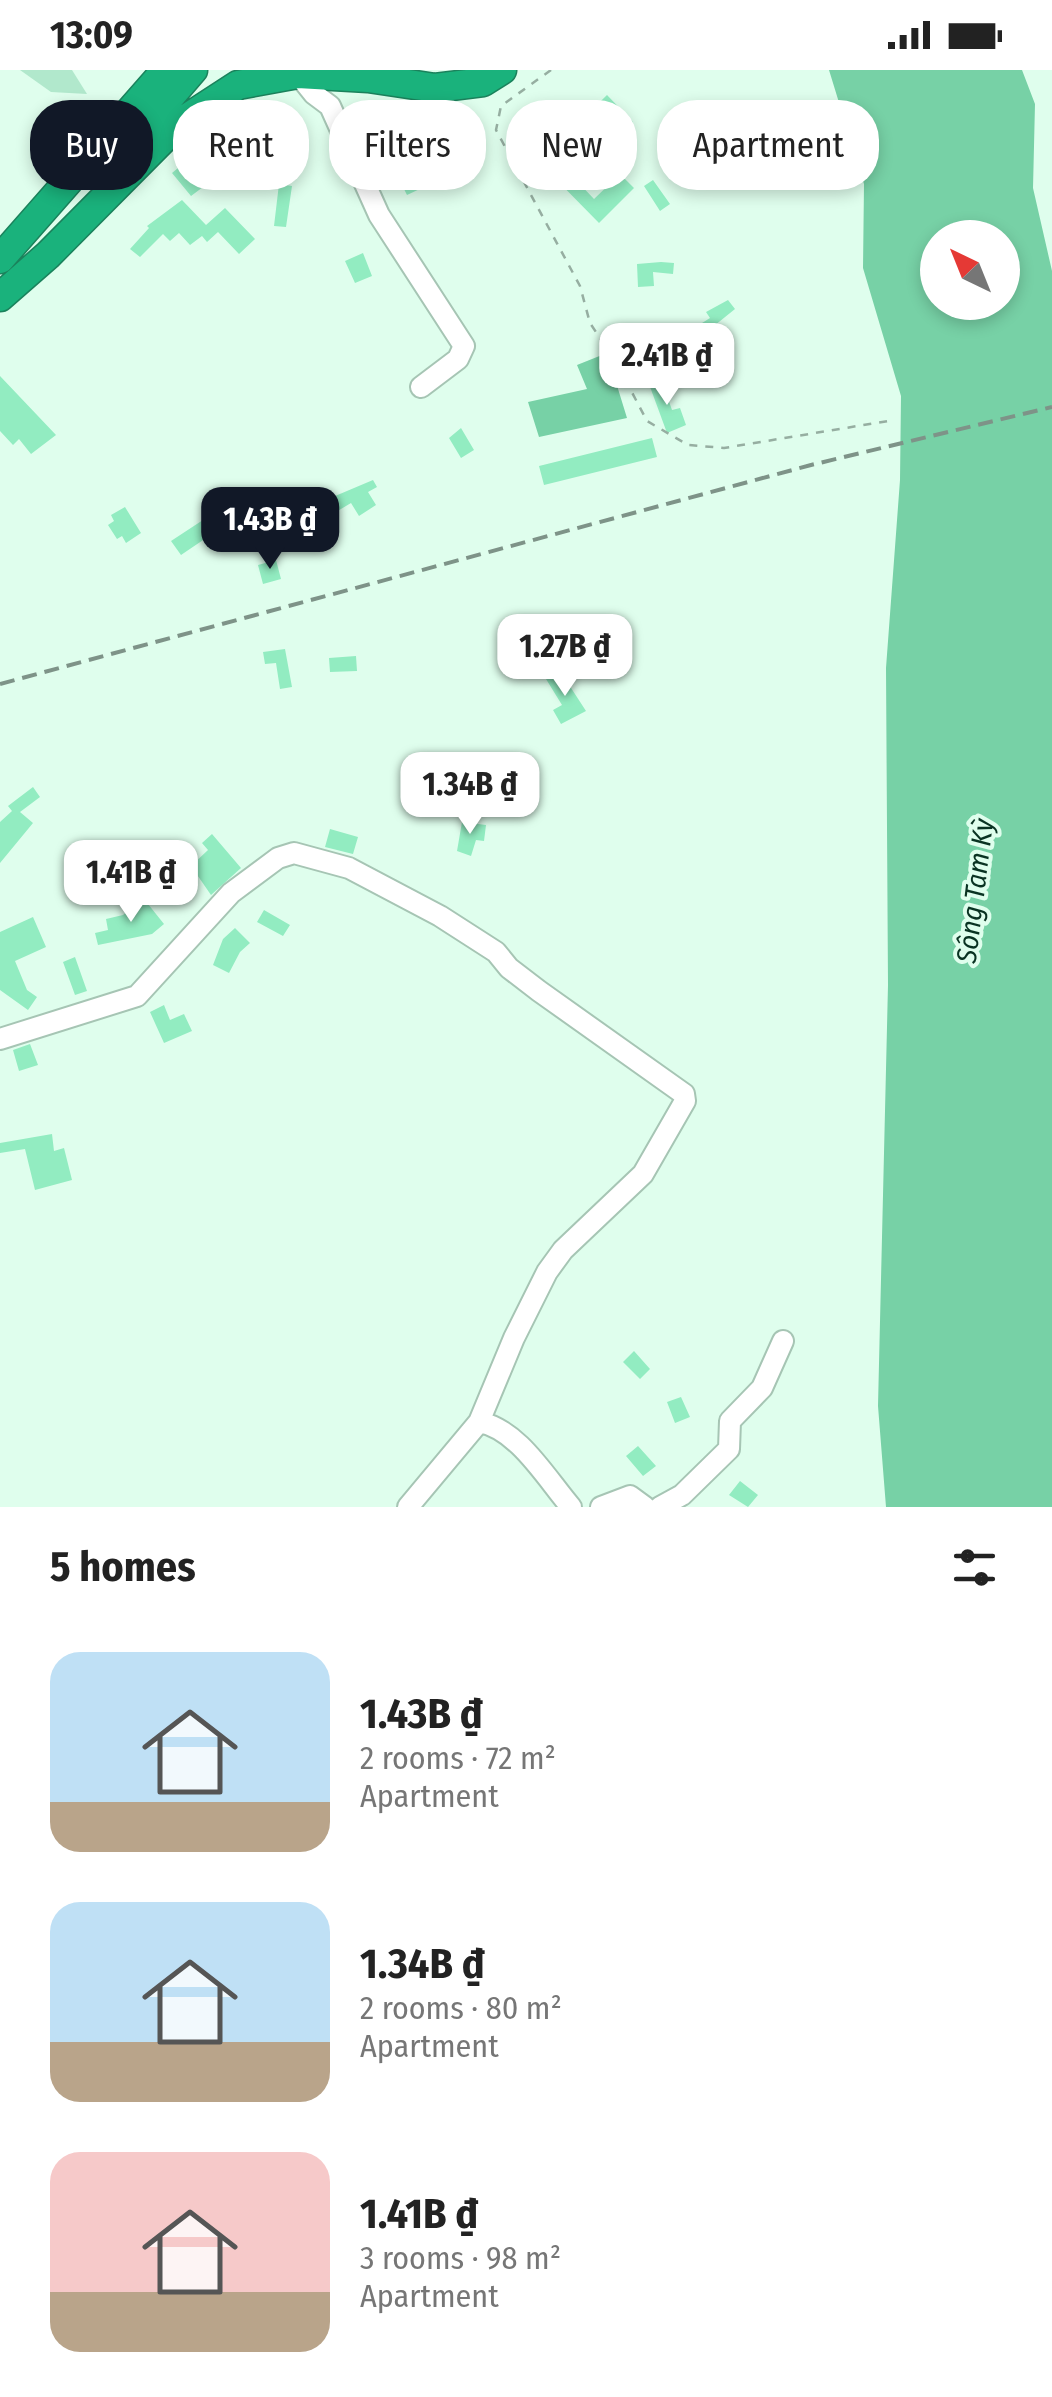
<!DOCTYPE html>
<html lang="en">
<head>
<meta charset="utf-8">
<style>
  body { margin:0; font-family:"Fira Sans Condensed",sans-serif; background:#f6f6f6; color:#222; height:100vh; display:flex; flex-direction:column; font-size:38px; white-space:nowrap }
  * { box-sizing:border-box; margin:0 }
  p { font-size:32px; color:#767676 }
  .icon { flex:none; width:55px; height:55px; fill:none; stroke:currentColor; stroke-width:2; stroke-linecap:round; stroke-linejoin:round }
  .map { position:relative; height:1437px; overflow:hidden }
  .drawer { display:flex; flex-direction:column; background:#fff; flex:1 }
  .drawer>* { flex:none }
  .guide { position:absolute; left:30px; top:30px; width:992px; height:90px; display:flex; gap:20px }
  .needle { width:65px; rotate:317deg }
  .fabs { position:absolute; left:920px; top:150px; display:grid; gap:20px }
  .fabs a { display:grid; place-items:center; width:100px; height:100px; border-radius:50%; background:#fff; box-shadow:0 5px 15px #0003; font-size:50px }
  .price { position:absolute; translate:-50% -85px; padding:0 22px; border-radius:20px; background:#fff; color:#222; font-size:32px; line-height:65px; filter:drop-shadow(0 2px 5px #0008) }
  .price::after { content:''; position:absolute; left:50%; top:60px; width:30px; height:22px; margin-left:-15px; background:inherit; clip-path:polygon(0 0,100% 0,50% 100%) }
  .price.active { background:#111827; color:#fff }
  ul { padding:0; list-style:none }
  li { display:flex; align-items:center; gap:30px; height:250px; padding:0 50px }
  li span { display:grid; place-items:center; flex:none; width:280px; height:200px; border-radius:30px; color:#555 }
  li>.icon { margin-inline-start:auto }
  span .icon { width:120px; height:120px; fill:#fffc; stroke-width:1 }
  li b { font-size:42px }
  h2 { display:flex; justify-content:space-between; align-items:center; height:120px; padding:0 50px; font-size:42px }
  .pill { padding:0 35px; border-radius:40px; background:#fff; box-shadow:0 5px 15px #0003; font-size:35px; line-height:90px }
  .pill.active { background:#111827; color:#fff }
  .status { display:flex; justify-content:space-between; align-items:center; height:70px; padding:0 50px; background:#fff; direction:ltr }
  .status svg { height:28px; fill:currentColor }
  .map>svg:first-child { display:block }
  .green { fill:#b1e8cc }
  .water { fill:#77d1a6; fill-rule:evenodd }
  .building { fill:#92ecc1 }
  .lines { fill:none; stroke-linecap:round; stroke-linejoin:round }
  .minor-casing { stroke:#a6c5b4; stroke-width:24 }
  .highway-casing { stroke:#1b825c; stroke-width:31 }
  .path { stroke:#96aea1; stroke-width:2.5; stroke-dasharray:8 8; stroke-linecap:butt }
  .minor { stroke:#fff; stroke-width:20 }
  .highway { stroke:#1ab27c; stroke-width:28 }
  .rail { stroke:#7e9388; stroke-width:4; stroke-dasharray:15 8; stroke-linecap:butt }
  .labels { text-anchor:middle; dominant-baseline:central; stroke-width:8; stroke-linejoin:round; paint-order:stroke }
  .water-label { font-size:28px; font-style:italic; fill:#093322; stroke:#dffeed }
</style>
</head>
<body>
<div class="status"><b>13:09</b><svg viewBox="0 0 49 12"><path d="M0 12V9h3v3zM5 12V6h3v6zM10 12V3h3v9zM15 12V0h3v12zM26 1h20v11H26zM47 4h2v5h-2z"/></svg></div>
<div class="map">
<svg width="1052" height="1437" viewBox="0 0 1052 1437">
  <rect width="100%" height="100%" fill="#dffeed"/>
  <path class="green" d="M20,0H72L87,24L51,22Z"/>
  <path class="water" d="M829,0H1022L1035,34L1033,118L1052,201V1437H886L878,1336L888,915L886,598L900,410L901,326L863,198L864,114ZM938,168H1002V232H938Z
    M607,283L627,348L539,367L528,332L587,319L577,295Z"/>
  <path class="building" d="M607,25L633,52L575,109L594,129L620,104L634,118L599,153L539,92Z
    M226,45L238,65L248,60L254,70L243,76L250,87L239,94L215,51Z
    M184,93L203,117L191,126L172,103Z
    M435,96L441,109L407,125L401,113Z
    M653,110L670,134L660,141L644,116Z
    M279,114L292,116L286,157L274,156Z
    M182,130L206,155L225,138L255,169L239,184L218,162L207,172L202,166L190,175L179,163L170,171L163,164L140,187L130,179L149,158L147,156Z
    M363,183L372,206L355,213L345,191Z
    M661,192L674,193L673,204L653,202L654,216L638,217L637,194Z
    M728,230L735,239L704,264L673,284L667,275L710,248L706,242Z
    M0,306L56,365L31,384L19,369L13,375L0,361Z
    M661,309L672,340L680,338L686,355L667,363L649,314Z
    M461,358L474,380L461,388L449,368Z
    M652,368L657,387L544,415L539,396Z
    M373,410L377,417L368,422L376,435L359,446L351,433L336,442L328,429Z
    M125,437L141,463L126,473L122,466L117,469L108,455L114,451L111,445Z
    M203,450L212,464L181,485L171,471Z
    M276,490L281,509L263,514L258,495Z
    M285,579L292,617L280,619L276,593L265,594L263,582Z
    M356,586L357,601L330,602L329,588Z
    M560,601L586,641L561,654L553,640L562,635L546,609Z
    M33,717L40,727L20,742L33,753L0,793V752L12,741L8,736Z
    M462,752L486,755L484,771L476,770L471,786L457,781Z
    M330,759L358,767L353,784L325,777Z
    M212,764L241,798L211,825L191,796L208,780L202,773Z
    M144,829L164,854L152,864L98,875L95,863L108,860L106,849L123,845Z
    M264,840L290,855L283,866L257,852Z
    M33,847L46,877L15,891L27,920L37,927L28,940L0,920V862Z
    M235,858L250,873L240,882L229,903L213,895L223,869Z
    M75,887L87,921L75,925L63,892Z
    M164,935L170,950L184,944L192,961L164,973L150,942Z
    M30,974L38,995L19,1001L13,980Z
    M52,1064L54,1081L64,1078L72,1110L35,1120L25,1079L0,1083V1073Z
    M634,1281L650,1299L640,1309L623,1292Z
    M681,1327L690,1347L675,1353L667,1332Z
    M638,1376L656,1396L643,1406L626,1386Z
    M740,1411L758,1425L748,1437L729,1425Z"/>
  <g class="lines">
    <g class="minor-casing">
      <path id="minor" d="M298,4L314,24L330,36L379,145L464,276L458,289L421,317
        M0,969L137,926L231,823L278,788L294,783L349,798L440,846L496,882L509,898L539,921L684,1024L685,1031L643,1104L563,1180L547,1202L514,1268L479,1352L408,1437
        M479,1352C518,1359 546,1408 571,1437
        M601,1437L630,1426L645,1437
        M660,1437L682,1425L729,1379L730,1351L762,1318L783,1271"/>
    </g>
    <g class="highway-casing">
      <path id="highway" d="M103,105L193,0
        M0,189L166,0
        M0,227L48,185L178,54L238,15L298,4L368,8L435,18L483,12L502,0"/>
    </g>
    <path class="path" d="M551,0L501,36L496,60L580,216L590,253L617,294L647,351L688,375L724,378L894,350"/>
    <use href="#minor" class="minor"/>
    <use href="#highway" class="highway"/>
    <path class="rail" d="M0,614L811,395L1052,337"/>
  </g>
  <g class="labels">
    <g class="water-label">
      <text transform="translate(975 821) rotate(-83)">Sông Tam Kỳ</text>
    </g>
  </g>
</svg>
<div class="fabs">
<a><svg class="needle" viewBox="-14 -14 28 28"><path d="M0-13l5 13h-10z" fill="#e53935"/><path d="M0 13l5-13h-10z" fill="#767676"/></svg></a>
</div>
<b class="price" style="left:667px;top:338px">2.41B ₫</b>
<b class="price active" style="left:270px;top:502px">1.43B ₫</b>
<b class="price" style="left:565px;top:629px">1.27B ₫</b>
<b class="price" style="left:470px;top:767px">1.34B ₫</b>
<b class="price" style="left:131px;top:855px">1.41B ₫</b>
<div class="guide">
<a class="pill active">Buy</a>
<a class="pill">Rent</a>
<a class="pill">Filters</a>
<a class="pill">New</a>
<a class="pill">Apartment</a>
</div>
</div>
<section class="drawer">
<h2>5 homes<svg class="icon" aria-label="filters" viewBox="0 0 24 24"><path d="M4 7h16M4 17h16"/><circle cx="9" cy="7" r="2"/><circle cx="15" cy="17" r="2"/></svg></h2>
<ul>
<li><span style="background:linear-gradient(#bfe0f5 75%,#b9a48a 0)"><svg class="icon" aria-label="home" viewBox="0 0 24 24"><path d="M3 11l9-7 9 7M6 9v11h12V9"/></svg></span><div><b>1.43B ₫</b><p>2 rooms · 72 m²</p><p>Apartment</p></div></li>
<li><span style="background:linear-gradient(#bfe0f5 70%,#b9a48a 0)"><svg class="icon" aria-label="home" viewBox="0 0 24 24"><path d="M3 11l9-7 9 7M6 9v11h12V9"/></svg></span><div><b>1.34B ₫</b><p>2 rooms · 80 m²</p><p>Apartment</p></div></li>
<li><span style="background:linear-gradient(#f6c9c9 70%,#b9a48a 0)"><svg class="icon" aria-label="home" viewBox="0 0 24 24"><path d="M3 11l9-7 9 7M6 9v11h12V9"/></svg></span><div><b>1.41B ₫</b><p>3 rooms · 98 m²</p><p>Apartment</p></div></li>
</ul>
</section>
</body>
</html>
